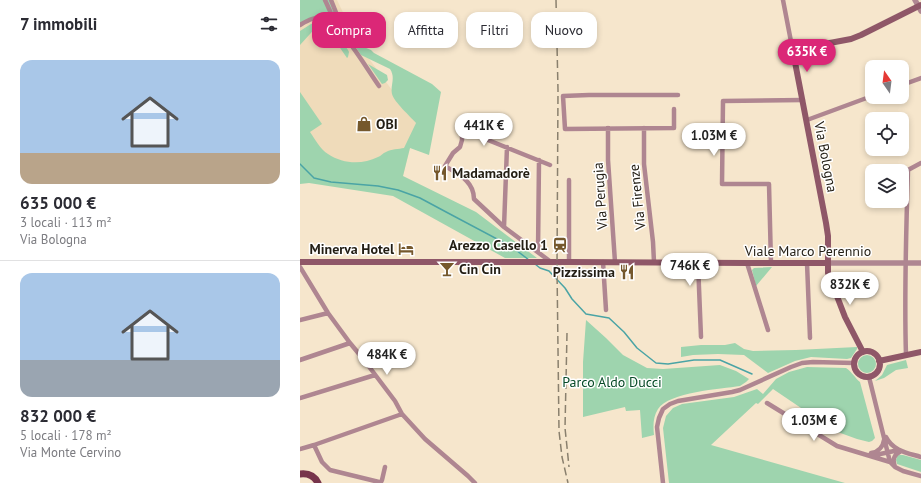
<!DOCTYPE html>
<html lang="it">
<head>
<meta charset="utf-8">
<style>
  body { margin:0; font-family:"PT Sans",sans-serif; background:#f7f7f7; color:#2b2b33; height:100vh; display:flex; flex-direction:column; font-size:15px; white-space:nowrap }
  * { box-sizing:border-box; margin:0 }
  p { font-size:13px; color:#7c7c81 }
  .icon { flex:none; width:22px; height:22px; fill:none; stroke:currentColor; stroke-width:2; stroke-linecap:round; stroke-linejoin:round }
  .map { position:relative; flex:1; overflow:hidden }
  .panel { display:flex; flex-direction:column; background:#fff; width:300px }
  .panel>* { flex:none }
  .top-card { position:absolute; left:12px; top:12px; width:380px; height:36px; display:flex; gap:8px }
  .needle { width:26px; rotate:346deg }
  .controls { position:absolute; left:565px; top:60px; display:grid; gap:8px }
  .controls a { display:grid; place-items:center; width:44px; height:44px; border-radius:8px; background:#fff; box-shadow:0 2px 6px #0003; font-size:20px }
  .price { position:absolute; translate:-50% -34px; padding:0 9px; border-radius:14px; background:#fff; color:#222; font-size:13px; line-height:26px; filter:drop-shadow(0 1px 2px #0008) }
  .price::after { content:''; position:absolute; left:50%; top:24px; width:12px; height:9px; margin-left:-6px; background:inherit; clip-path:polygon(0 0,100% 0,50% 100%) }
  .price.active { background:#db2777; color:#fff }
  ul { padding:0; list-style:none }
  li { display:grid; align-content:center; gap:8px; height:212px; padding:0 20px }
  li+li { border-top:1px solid #e1e1e2 }
  li span { display:grid; place-items:center; height:124px; border-radius:12px; color:#555 }
  li>.icon { margin-inline-start:auto }
  span .icon { width:72px; height:72px; fill:#fffc; stroke-width:1 }
  li b { font-size:17px }
  h2 { display:flex; justify-content:space-between; align-items:center; height:48px; padding:0 20px; font-size:17px }
  .chip { padding:0 14px; border-radius:12px; background:#fff; box-shadow:0 2px 6px #0003; font-size:14px; line-height:36px }
  .chip.active { background:#db2777; color:#fff }
  main { display:flex; flex:1; min-height:0 }
  .map>svg:first-child { display:block }
  .built { fill:#efdbba }
  .green { fill:#9ed4ae }
  .lines { fill:none; stroke-linecap:round; stroke-linejoin:round }
  .stream { stroke:#4aa4a5; stroke-width:1.5 }
  .minor { stroke:#af8691; stroke-width:4.5 }
  .tertiary { stroke:#af8691; stroke-width:5.5 }
  .secondary { stroke:#8f5768; stroke-width:6 }
  .primary { stroke:#77344b; stroke-width:7 }
  .rail { stroke:#8a806e; stroke-width:1.5; stroke-dasharray:8 4; stroke-linecap:butt }
  .labels { text-anchor:middle; dominant-baseline:central; stroke-width:3; stroke-linejoin:round; paint-order:stroke }
  .poi-label { font-size:14px; font-weight:bold; fill:#231e14; stroke:#fff; text-anchor:start }
  .street-label { font-size:14px; fill:#231e14; stroke:#fff }
  .park-label { font-size:14px; fill:#074a27; stroke:#fff }
</style>
</head>
<body>
<main>
<section class="panel">
<h2>7 immobili<svg class="icon" aria-label="filters" viewBox="0 0 24 24"><path d="M4 7h16M4 17h16"/><circle cx="9" cy="7" r="2"/><circle cx="15" cy="17" r="2"/></svg></h2>
<ul>
<li><span style="background:linear-gradient(#a9c7e8 75%,#b9a48a 0)"><svg class="icon" aria-label="home" viewBox="0 0 24 24"><path d="M3 11l9-7 9 7M6 9v11h12V9"/></svg></span><div><b>635 000 €</b><p>3 locali · 113 m²</p><p>Via Bologna</p></div></li>
<li><span style="background:linear-gradient(#a9c7e8 70%,#9aa5b1 0)"><svg class="icon" aria-label="home" viewBox="0 0 24 24"><path d="M3 11l9-7 9 7M6 9v11h12V9"/></svg></span><div><b>832 000 €</b><p>5 locali · 178 m²</p><p>Via Monte Cervino</p></div></li>
</ul>
</section>
<div class="map">
<svg width="621" height="483" viewBox="0 0 621 483">
  <rect width="100%" height="100%" fill="#f6e6cc"/>
  <path class="built" d="M0,0H37L59,45L116,123L103,176L27,169L13,159L0,134Z"/>
  <path class="green" d="M0,0H31L48,40L35,25L17,17L0,25Z
    M18,22L20,23L0,45V31L11,24Z
    M23,22L32,27L48,50L49,52L48,57L47,58L23,23Z
    M59,45L71,50L74,53L132,84L141,92L129,155L110,148L103,176L176,212L237,258H205L93,196L9,183L0,184V92L22,124L10,132C15,139 20,149 28,154C43,164 62,165 78,157C81,156 83,153 86,152C91,149 99,149 104,148L116,123C110,116 94,102 92,94C90,85 96,78 90,69L61,55L55,46Z
    M68,64L87,75L88,80L85,83L82,84Z
    M472,267L456,286L452,270L454,268Z
    M286,320L306,338L323,355L347,368L363,369L420,365L436,371L449,379L446,382L440,386C421,389 369,392 358,409C353,417 353,426 354,435L342,438L340,410L326,411L325,407L283,417V362Z
    M435,343L444,349L453,351L496,350L557,347V349L551,358L547,359L511,357L495,361L468,373L444,355L418,354L393,355L381,357V347L401,345H425Z
    M558 364a9 9 0 1 1 18 0a9 9 0 1 1-18 0Z
    M606,360L608,368L596,370L584,378L575,381L582,375L587,365Z
    M507,367L546,368C552,372 555,378 560,382L575,438L572,441L569,442L557,439L535,431L473,389L458,404L456,403L411,445L545,483H369L363,428L366,416L373,408L382,404L434,397L457,389L463,394L476,379L489,372Z
    M599,455H603L621,460V472L597,464L596,460L597,456Z"/>
  <g class="lines">
    <path class="stream" d="M0,164L14,178L31,182L78,186L98,190L120,198L148,213L212,247L229,260
      M235,264L240,268L249,271L265,288L272,299L286,314L309,318L324,332L337,348L356,363L368,364L394,360H420L452,374"/>
    <path class="minor" d="M25,0L30,11L35,25
      M31,0L45,35
      M483,0L494,57
      M0,25C7,21 15,16 23,18C40,22 68,71 79,86
      M602,85L621,78
      M374,109V128L265,129L263,96L289,95H378
      M507,120L572,96
      M308,128V160L315,262
      M344,128V164L353,242L354,262
      M250,165L168,132H162V140L160,147L153,153L145,166C158,174 174,181 174,199L204,227L251,262
      M269,180V262
      M204,227L207,147
      M238,252L239,160
      M303,262L306,310
      M398,263L401,337
      M447,263L468,330
      M471,263L469,184H422L423,101L503,100
      M507,263L510,338
      M0,267L28,313L50,343L64,360L95,401L102,414L125,439L168,476L175,483
      M0,320L28,313
      M606,355C604,293 606,232 608,170L621,163
      M0,360L50,343
      M569,377L590,462L595,467
      M0,398L75,375
      M467,403L537,446L590,462
      M586,437C593,451 608,453 621,457
      M14,445L22,462L30,470L79,482H81L82,480L85,467
      M0,449L14,445L102,414
      M601,451C594,455 592,459 595,467L603,471L621,476
      M571,453C578,452 583,447 584,440
      M571,456L594,451H599
      M363,483L357,427L359,418L363,409L370,404L378,401L432,392L440,390L491,367L502,363L513,362L554,363"/>
    <path class="tertiary" d="M615,0L621,11
      M527,263H621"/>
    <path class="secondary" d="M0,262H269L447,263H527
      M554 364a13 13 0 1 1 26 0a13 13 0 1 1-26 0Z
      M563,352L545,317L528,273V236L526,223L494,57C496,52 498,50 503,48L551,39L561,35L621,5
      M579,361L621,352"/>
    <path class="primary" d="M0,474C8,473 14,475 18,483"/>
    <path class="rail" d="M256,0L258,90L257,268L259,431L262,457L268,483
      M267,333L265,428L267,447L269,467"/>
  </g>
  <defs>
    <g id="shop-bare" transform="scale(1.2)"><path d="M-5-2.5h2.3a2.7 3.5 0 0 1 5.4 0H5L5.5 6h-11ZM-1.5-2.5h3a1.5 2.3 0 0 0-3 0Z" fill="#75582c" stroke="#fff" stroke-width="2.5" paint-order="stroke"/></g>
    <g id="restaurant-bare" transform="scale(1.2)"><path d="M-5-6h1v4h1v-4h1v4h1v-4h1v5L-1.5 .5V6h-2V.5L-5-1ZM5-6V6H3V1.5H1.5Q1.5-4 5-6Z" fill="#75582c" stroke="#fff" stroke-width="2.5" paint-order="stroke"/></g>
    <g id="station-bare" transform="scale(1.2)"><path d="M-3-6H3Q5-6 5-4V2Q5 4 3 4L4.5 6H3L1.5 4h-3L-3 6H-4.5L-3 4Q-5 4-5 2V-4Q-5-6-3-6ZM-3.5-4v3h7v-3ZM-3.5 1v1.5H-2V1ZM2 1v1.5H3.5V1Z" fill="#75582c" stroke="#fff" stroke-width="2.5" paint-order="stroke"/></g>
    <g id="hotel-bare" transform="scale(1.2)"><path d="M-6-4.5h1.5V1H6V5H4.5V3h-9V5H-6ZM-4 0a1.8 1.8 0 1 1 3.6 0ZM.5 0V-2.5h3Q6-2.5 6 0Z" fill="#75582c" stroke="#fff" stroke-width="2.5" paint-order="stroke"/></g>
    <g id="bar-bare" transform="scale(1.2)"><path d="M-6-5H6L.8 .8V4.5H3.5V6h-7V4.5H-.8V.8Z" fill="#75582c" stroke="#fff" stroke-width="2.5" paint-order="stroke"/></g>
  </defs>
  <g fill-rule="evenodd">
    <use href="#shop-bare" x="64" y="124"/>
    <use href="#restaurant-bare" x="140" y="173"/>
    <use href="#station-bare" x="260" y="245"/>
    <use href="#hotel-bare" x="106" y="249"/>
    <use href="#bar-bare" x="147" y="269"/>
    <use href="#restaurant-bare" x="327" y="272"/>
  </g>
  <g class="labels">
    <g class="poi-label">
      <text x="76" y="124">OBI</text>
      <text x="152" y="173">Madamadorè</text>
      <text x="248" y="245" text-anchor="end">Arezzo Casello 1</text>
      <text x="94" y="249" text-anchor="end">Minerva Hotel</text>
      <text x="159" y="269">Cin Cin</text>
      <text x="315" y="272" text-anchor="end">Pizzissima</text>
    </g>
    <g class="street-label">
      <text transform="translate(526 157) rotate(79)">Via Bologna</text>
      <text transform="translate(300 196) rotate(-94)">Via Perugia</text>
      <text transform="translate(337 197) rotate(-96)">Via Firenze</text>
      <text x="508" y="251">Viale Marco Perennio</text>
    </g>
    <g class="park-label">
      <text x="312" y="382">Parco Aldo Ducci</text>
    </g>
  </g>
</svg>
<div class="controls">
<a><svg class="needle" viewBox="-14 -14 28 28"><path d="M0-13l5 13h-10z" fill="#e53935"/><path d="M0 13l5-13h-10z" fill="#7c7c81"/></svg></a>
<a><svg class="icon" aria-label="locate" viewBox="0 0 24 24"><circle cx="12" cy="12" r="6"/><path d="M12 2v4M12 18v4M2 12h4M18 12h4"/></svg></a>
<a><svg class="icon" aria-label="layers" viewBox="0 0 24 24"><path d="M12 4l9 5-9 5-9-5zM3 14l9 5 9-5"/></svg></a>
</div>
<b class="price active" style="left:507px;top:73px">635K €</b>
<b class="price" style="left:184px;top:147px">441K €</b>
<b class="price" style="left:414px;top:157px">1.03M €</b>
<b class="price" style="left:390px;top:287px">746K €</b>
<b class="price" style="left:550px;top:306px">832K €</b>
<b class="price" style="left:87px;top:376px">484K €</b>
<b class="price" style="left:514px;top:442px">1.03M €</b>
<div class="top-card">
<a class="chip active">Compra</a>
<a class="chip">Affitta</a>
<a class="chip">Filtri</a>
<a class="chip">Nuovo</a>
</div>
</div>
</main>
</body>
</html>
